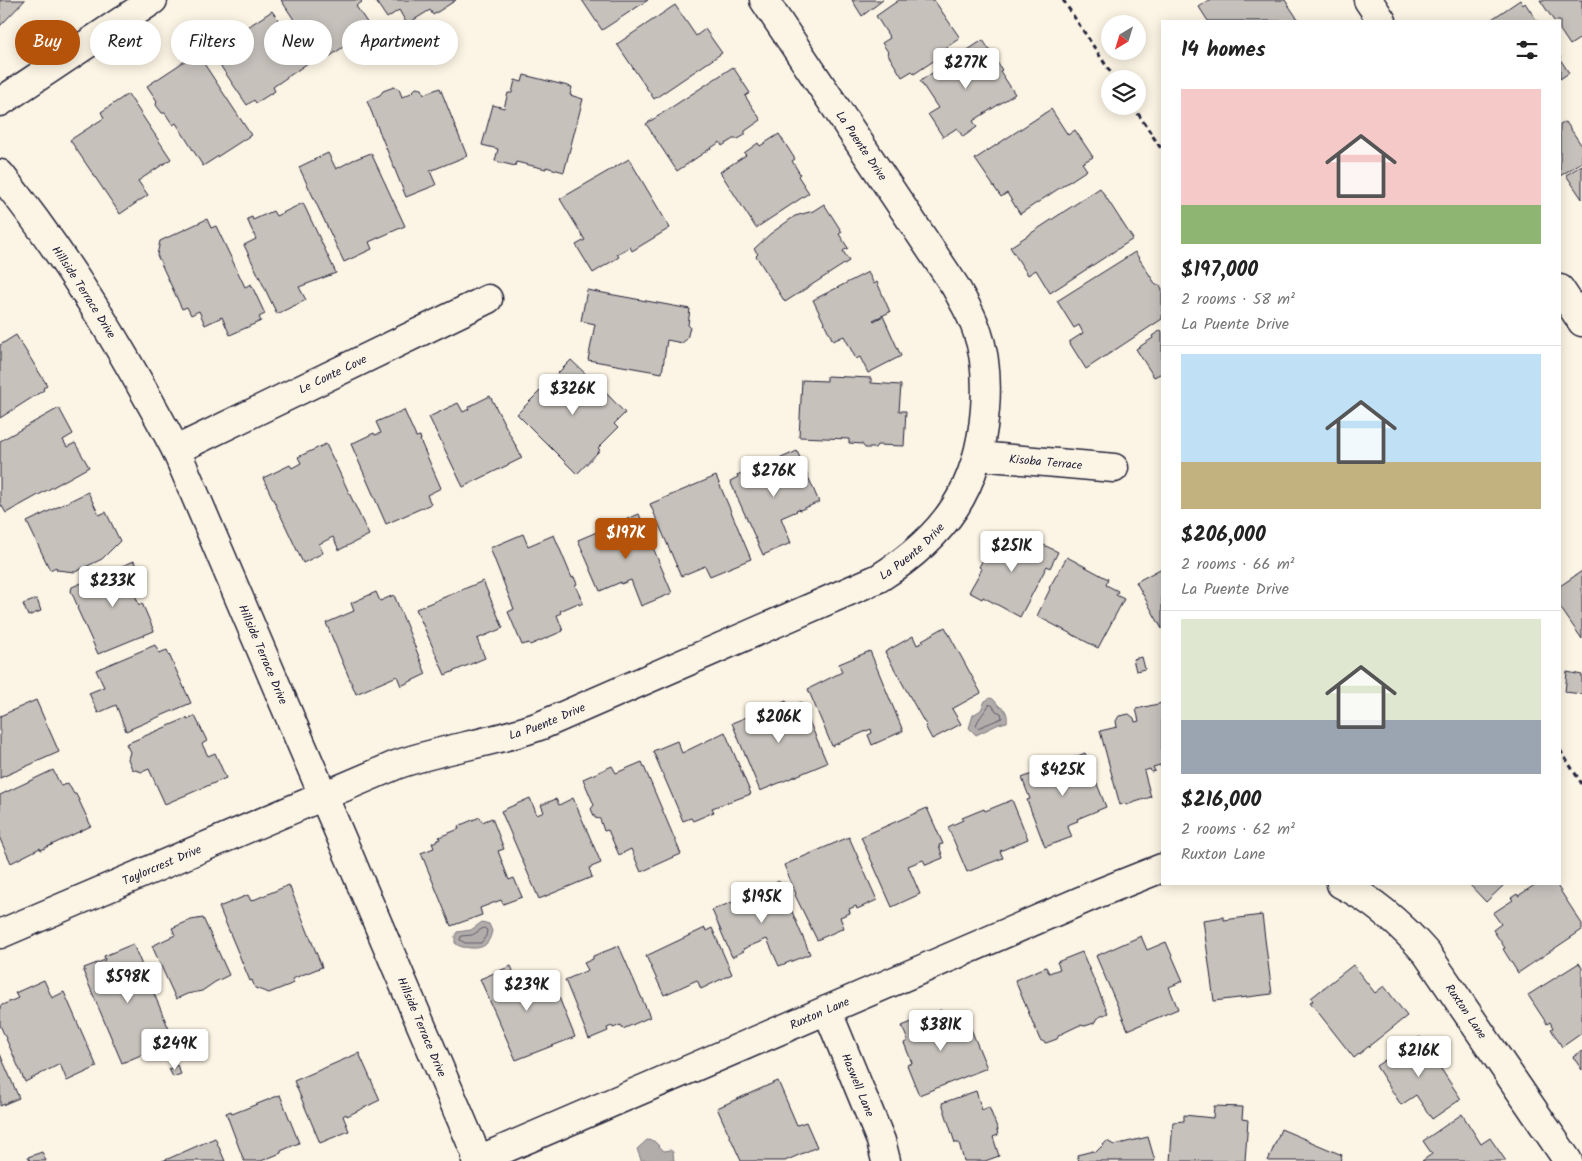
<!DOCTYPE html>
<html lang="en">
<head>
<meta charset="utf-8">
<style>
  body { margin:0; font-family:Kalam,sans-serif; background:#f2f2f2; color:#222; height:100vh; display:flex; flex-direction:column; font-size:19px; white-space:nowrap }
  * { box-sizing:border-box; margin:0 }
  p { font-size:16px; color:#767676 }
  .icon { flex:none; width:28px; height:28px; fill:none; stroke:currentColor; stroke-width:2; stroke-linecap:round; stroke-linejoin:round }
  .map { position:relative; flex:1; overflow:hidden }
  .side { position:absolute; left:1161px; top:20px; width:400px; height:865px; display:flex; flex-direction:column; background:#fff; border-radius:0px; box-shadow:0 2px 12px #0003 }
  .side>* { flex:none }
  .hud { position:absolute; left:15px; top:20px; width:475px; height:45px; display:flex; gap:10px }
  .needle { width:32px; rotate:218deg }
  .tools { position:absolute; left:1101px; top:15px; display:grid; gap:10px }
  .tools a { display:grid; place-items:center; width:45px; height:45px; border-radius:50%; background:#fff; box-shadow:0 2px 12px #0003; font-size:25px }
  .price { position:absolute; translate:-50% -42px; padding:0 11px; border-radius:5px; background:#fff; color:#222; font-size:16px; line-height:32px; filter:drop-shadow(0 1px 2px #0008) }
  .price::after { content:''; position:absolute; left:50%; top:30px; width:15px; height:11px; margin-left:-8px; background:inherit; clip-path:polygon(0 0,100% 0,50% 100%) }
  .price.on { background:#b45309; color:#fff }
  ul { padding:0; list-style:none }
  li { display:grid; align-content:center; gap:10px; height:265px; padding:0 20px }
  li+li { border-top:1px solid #e0e0e0 }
  li span { display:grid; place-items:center; height:155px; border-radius:0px; color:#555 }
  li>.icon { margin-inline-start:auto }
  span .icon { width:90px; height:90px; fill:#fffc; stroke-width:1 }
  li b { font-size:21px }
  h2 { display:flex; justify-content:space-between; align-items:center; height:60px; padding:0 20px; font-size:21px }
  .tag { padding:0 18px; border-radius:22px; background:#fff; box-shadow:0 2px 12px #0003; font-size:18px; line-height:45px }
  .tag.on { background:#b45309; color:#fff }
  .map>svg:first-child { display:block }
  .water { fill:#b2adab; stroke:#78757e }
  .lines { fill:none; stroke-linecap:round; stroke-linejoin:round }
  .shore { stroke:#5c5a68; stroke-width:1 }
  .building { fill:#c6c1bb; stroke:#22223b }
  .minor-casing { stroke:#22223b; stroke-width:31 }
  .path { stroke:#22223b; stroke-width:3; stroke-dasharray:5 4; stroke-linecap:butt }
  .minor { stroke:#fcf5e5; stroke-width:28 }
  .labels { text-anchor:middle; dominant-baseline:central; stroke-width:5; stroke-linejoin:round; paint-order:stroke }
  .street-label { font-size:12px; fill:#22223b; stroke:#fcf5e5 }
</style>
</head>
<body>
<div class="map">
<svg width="1582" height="1161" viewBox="0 0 1582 1161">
  <rect width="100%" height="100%" fill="#fcf5e5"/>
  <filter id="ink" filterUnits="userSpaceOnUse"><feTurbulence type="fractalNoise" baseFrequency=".02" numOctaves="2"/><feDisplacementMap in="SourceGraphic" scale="10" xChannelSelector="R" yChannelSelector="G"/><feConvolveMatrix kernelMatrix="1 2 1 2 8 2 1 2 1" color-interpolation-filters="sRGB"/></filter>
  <g filter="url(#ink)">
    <path class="water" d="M990,698L993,699L1000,707C1006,708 1008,716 1007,722L999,724L976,735L969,728L973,715L981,710L985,701Z
      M482,922L489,924L492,931C489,944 484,949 471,948C464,947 461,948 455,943V936L457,932L471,930Z
      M647,1140L654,1141L664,1151L670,1150L673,1152L674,1161L641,1160L637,1149Z"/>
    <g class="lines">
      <path class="shore" d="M989,705H992L996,711L1001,713L1002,718L978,728L976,725C979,717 985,712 989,705Z
        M484,928L487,930L486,936L481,943H465L460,940L461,936L472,935Z"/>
    </g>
    <path class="building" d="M0,0H25L0,26Z
      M281,0H360L362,2L356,6L374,33L349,50L346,45L322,62Z
      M375,0H456L433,15L430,10L407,24L399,10L387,18Z
      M582,0H648L602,30Z
      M852,0H883L862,16Z
      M899,0H934L960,38L938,53L941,56L914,74L912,71L902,77L887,53L888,52L882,43L890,38L876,16Z
      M1209,0H1285L1299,21H1208L1199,7Z
      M1520,0L1523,5L1525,3L1537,21H1489Z
      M1540,0H1582V37L1570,45L1560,30V21H1554Z
      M675,5L696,36L705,29L722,53L654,99L617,44Z
      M272,11L308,63L273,87L275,91L256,103L254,100L247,105L205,43L231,25L237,34Z
      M983,40L1002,70L1000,71L1015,94L973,121L977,127L963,137L957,128L943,137L928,114L938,108L920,81Z
      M197,53L251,135L203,166L176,123L173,125L165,113H162L156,105L157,101L147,86Z
      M1560,56L1562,58L1560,59L1569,73L1560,79Z
      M733,67L750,93L745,96L761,120L745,131V135L738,139H733L722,146L720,142L677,171L646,124Z
      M524,75L572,87L570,95L583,99L564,172L546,167V169L516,162L515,166L495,161L498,149L482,145L493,105L504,108L508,93H512L515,80L522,82Z
      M394,87L399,89L402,97L411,93L416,88L422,89L424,94L440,88L467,156L430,171L436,185L406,197L367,101L380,95L383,91Z
      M128,94L171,159L138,181L148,195L120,214L70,140L104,118L101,112Z
      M1051,109L1068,135L1075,130L1093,157L1082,163L1087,170L1020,214L1007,193L1001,197L975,159Z
      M1566,122L1582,146V162L1560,176V125Z
      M779,134L795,159L792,161L800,174L798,176L809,193L756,228L720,172L746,155L744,153L758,143L760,146Z
      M328,153L336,169L353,160L371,153L405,226L369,242L372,249L344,262L299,167Z
      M629,159L670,228L632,251L630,247L617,254L619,257L593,273L576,245L585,240L560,199Z
      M1582,165V199L1566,175Z
      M1100,188L1133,239L1050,293L1036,270L1028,275L1010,247Z
      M303,203L336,273L299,287L306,300L277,314L244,245L256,239L247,219L252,217L253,220L273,211L276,216Z
      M824,204L842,232L839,234L848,248L843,251L849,261L785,302L756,256L758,254L754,249L770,234L795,216L813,211Z
      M207,219L211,228L216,226L245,287L251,284L265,314L259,317L261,321L230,335L222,317L205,325L199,311L191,315L187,307L182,309L157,255L160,241Z
      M1135,252L1156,285H1160L1162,289V319L1086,369L1069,342L1083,333L1079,325L1074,328L1057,301Z
      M868,272L874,284L877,282L890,312L873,320L874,321L883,316L901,356L868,373L860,357L856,359L844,336L833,341L813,300Z
      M587,290L690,309L688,325L690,327L687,339L682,343L667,340L662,373L588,360L595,324L581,321Z
      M1161,330L1162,332V374V373L1154,377L1136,349L1153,338L1152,336Z
      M16,335L47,385L43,388L44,390L0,418V345Z
      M571,360L589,377L590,376L625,413L614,424L618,428L598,448L600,450L577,474L517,414Z
      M827,376L871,378V383L901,385L899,411H906L904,446L877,445L875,448H865L862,444L849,443V439L799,437L802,380L827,381Z
      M490,396L522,458L463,487L429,417L458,403L463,412L469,409L468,407Z
      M59,408L73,434L63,440L67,447L75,443L89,467L6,513L0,503V441Z
      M404,410L416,437L420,436L421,440H420L441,488L427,495L431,504L386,524L351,444L374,433L375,435L381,433L376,422Z
      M326,444L369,535L339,550L333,537L319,544L323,553L303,563L263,478L290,465L292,468L301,463L298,457Z
      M797,451L819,502L800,510L799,509L796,510L797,511L781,518L791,543L763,555L730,481L738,477L737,475L758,466L759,468Z
      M716,476L751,559L710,576L705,566L681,576L650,504Z
      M88,492L99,515L106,512L120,541L102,559L75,572L57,570L56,567L50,570L27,522Z
      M639,514L672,593L641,606L631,580L621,584V582L600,591L578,540Z
      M523,534L528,546L554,535L572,578L574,577L577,584L575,585L583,603L579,605L578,603L560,611L561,613L557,615L563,631L530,645L529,643L522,645L508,612L514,609L490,548Z
      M996,535L1017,546L1016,548L1020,550L1022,546L1025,548L1030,538L1058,552L1050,568L1047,566L1020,617L983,597L982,599L969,592L982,569L979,567Z
      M1067,557L1108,579L1106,585L1118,591L1116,595L1124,599L1098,648L1037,616L1050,589L1049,588Z
      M134,561L146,590L135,595L139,605L142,603L154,631L98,654L77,608L78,607L71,591L72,587Z
      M1162,568V629L1136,582Z
      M1582,571V639L1560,607V586Z
      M483,581L503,628L477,639L485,658L445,675L416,609Z
      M376,592L380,601L394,595L426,674L401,686L397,676L356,694L326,623L354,611L351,603Z
      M37,599L41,611L28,616L23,604Z
      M945,627L981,693L952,709L961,724L932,739L925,726L927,725L924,722L885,652L913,636L917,645L924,642L922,640Z
      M155,645L159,653L167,650L191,703L126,731L116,705L98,713L89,693L104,687L96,670Z
      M870,651L903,731L872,745L868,735L872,733L871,729L832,746L808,689L842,672L839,664Z
      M1142,657L1145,669L1136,671L1133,659Z
      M1567,672L1582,675V694L1565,692Z
      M36,700L59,752L0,778V716Z
      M786,701L789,707L801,702L827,763L760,791L732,723L761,711L764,720L772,717L768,709Z
      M1162,703V769L1160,765L1153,767L1155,771L1151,772L1150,769L1144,771L1151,797L1126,805L1125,803L1120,805L1100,731L1117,727L1116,721L1119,716L1129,714L1134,718L1135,722L1139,721L1136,709Z
      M195,716L207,741L202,744L208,756L215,753L226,778L165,804L149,769L142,772L132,769L128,759L130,752L126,744L187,718V720Z
      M725,732L751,794L712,808L714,812L693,821L691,818L683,821L653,751L677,741L682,753Z
      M1085,753L1106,807L1077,819L1078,821L1067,825L1072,837L1045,847L1027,800L1030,799L1022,778Z
      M642,762L681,854L641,872L631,849L619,855L608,830L604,831L600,819L595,818L591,809L594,805L583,779L612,766L616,773Z
      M53,770L61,786L68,783L74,794H76L91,826L41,850L40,848L11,863L0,839V795Z
      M530,798L537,815L544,812L541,805L556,799L559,805L573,798L601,863L589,868L592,877L539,899L501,811Z
      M1012,800L1028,839L1000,851L1003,858L967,872L948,827L963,820L962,818L984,809L985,811Z
      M927,808L943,844L939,845L943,858L926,865L923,860L908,866L920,894L892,907L861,837Z
      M480,817L482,822L492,818L504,849L498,851L509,880L514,878L522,897L503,904L501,900L480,908L482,915L451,926L421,853L434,848L432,843L440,839L439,837L459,829L458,826Z
      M849,837L877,900L857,909L856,906L849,909L850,913L840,917L844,928L817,940L795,895L796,894L784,865Z
      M779,881L810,954L779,966L767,939L743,949L744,951L732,957L712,910L735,901L733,897L740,894L742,898L746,897L744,892L759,886L761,889Z
      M1469,884H1505L1486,902Z
      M1536,884H1556L1582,924V930L1518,973L1503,949L1505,948L1493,930L1501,924L1493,913L1513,900L1511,898L1517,894L1518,896Z
      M289,885L322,967L292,979L294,983L269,993L255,988L252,980L250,981L219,907L248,895L251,901Z
      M1262,915L1272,994L1214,1001L1203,920L1224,917V920Z
      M203,918L229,975L215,982L202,991L187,994L176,999L152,946L175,935L172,928L191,920Z
      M705,928L706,931L712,928L732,974L701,989L697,980L664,995L646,956Z
      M1141,936L1147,950L1166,942L1183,981L1169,987L1178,1009L1128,1030L1096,956Z
      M133,944L174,1041L122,1063L83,971H85L84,968L105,960L104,956Z
      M619,946L650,1017L623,1029L621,1025L613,1028L612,1026L607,1028L608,1031L589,1039L565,980L588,970L584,963L593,959V956Z
      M1082,952L1108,1013L1097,1018L1094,1023L1085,1026L1080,1025L1059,1035L1057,1039L1046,1043L1040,1040L1015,980L1046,967L1049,973L1060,969L1057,962Z
      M1579,963L1582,968V1033L1562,1047L1551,1029L1553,1028L1550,1022L1547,1024L1528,995Z
      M1353,965L1375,993L1384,986L1407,1016L1354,1058L1310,1002L1313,1001L1311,998Z
      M511,966L516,978L532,971L538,986L552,980L575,1037L516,1060L480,979Z
      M44,980L52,998L64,992L97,1067L67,1081L60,1064L25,1082L0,1025V1006L18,998L15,993Z
      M941,1010L947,1025L966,1017L987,1068L919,1095L907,1065L912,1063L904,1043L908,1041L902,1026Z
      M1420,1037L1428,1049L1431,1046L1439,1057L1435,1060L1461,1099L1432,1119L1416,1095L1401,1105L1376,1066Z
      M1582,1051V1070L1573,1057Z
      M359,1053L380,1100L347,1116L346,1114L343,1116L349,1131L320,1143L294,1081Z
      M0,1054L19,1098L0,1106Z
      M177,1065L181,1074L173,1077L169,1069Z
      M778,1081L797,1125L806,1122L817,1147L785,1161H741L717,1108Z
      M976,1091L982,1110L989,1107L998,1130H997L998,1135L993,1137L999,1156L985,1161H964L959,1143H955L942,1103Z
      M280,1095L299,1143L281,1151V1153L261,1161H244L226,1113L231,1111L232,1114Z
      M1214,1106L1243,1107L1242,1119L1248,1120L1245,1161H1170L1173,1122L1184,1121V1115L1213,1118Z
      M1462,1114L1481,1144L1490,1138L1506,1161H1422L1432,1154L1423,1141Z
      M1281,1129L1342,1155L1340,1161H1268Z
      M1148,1137L1155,1161H1079L1077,1155L1093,1151L1096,1152L1107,1141L1114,1145Z
      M215,1138L225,1161H162L170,1158Z
      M42,1152L46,1161H30L28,1157Z"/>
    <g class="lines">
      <g class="minor-casing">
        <g id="minor">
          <path d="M1368,0L1382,21"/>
          <path d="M0,102L153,0"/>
          <path id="s1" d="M0,174C70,261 124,352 176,450L479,1161"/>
          <path d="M1560,289L1582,322"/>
          <path id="s2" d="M176,450L488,299"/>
          <path id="s3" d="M978,456L1114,468"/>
          <path id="s4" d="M1341,884C1375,901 1402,925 1427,954L1568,1161"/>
          <path id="s5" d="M0,934L396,765C443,748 495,743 542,725L879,578C945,536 979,489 985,409C987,383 986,356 977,331C972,315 963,301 955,286L764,0"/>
          <path id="s6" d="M827,1010L881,1141L886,1161"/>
          <path id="s7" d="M476,1161L1099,893L1162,868"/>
        </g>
      </g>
      <path class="path" d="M1063,0L1115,79
        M1133,106L1162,150
        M1560,750L1582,784"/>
      <use href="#minor" class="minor"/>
    </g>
  </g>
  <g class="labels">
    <g class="street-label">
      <text transform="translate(861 146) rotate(56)">La Puente Drive</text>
      <text stroke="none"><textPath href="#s1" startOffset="145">Hillside Terrace Drive</textPath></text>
      <text stroke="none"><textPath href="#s2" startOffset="174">Le Conte Cove</textPath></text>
      <text stroke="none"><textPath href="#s3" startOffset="68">Kisoba Terrace</textPath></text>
      <text stroke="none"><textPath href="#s5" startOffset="992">La Puente Drive</textPath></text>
      <text stroke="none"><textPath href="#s1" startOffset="550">Hillside Terrace Drive</textPath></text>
      <text stroke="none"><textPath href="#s5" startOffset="588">La Puente Drive</textPath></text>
      <text stroke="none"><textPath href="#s5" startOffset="176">Taylorcrest Drive</textPath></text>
      <text stroke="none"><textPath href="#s4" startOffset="181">Ruxton Lane</textPath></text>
      <text stroke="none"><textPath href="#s7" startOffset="374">Ruxton Lane</textPath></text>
      <text stroke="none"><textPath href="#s1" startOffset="955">Hillside Terrace Drive</textPath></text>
      <text stroke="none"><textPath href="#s6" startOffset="81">Haswell Lane</textPath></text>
    </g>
  </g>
</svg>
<div class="tools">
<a><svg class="needle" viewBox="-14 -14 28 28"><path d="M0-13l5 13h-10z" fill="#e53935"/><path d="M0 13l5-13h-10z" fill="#767676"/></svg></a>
<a><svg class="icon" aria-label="layers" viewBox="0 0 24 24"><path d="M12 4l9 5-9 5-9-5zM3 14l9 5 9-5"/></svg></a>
</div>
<b class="price" style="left:966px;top:90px">$277K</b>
<b class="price" style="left:573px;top:416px">$326K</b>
<b class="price" style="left:774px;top:498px">$276K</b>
<b class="price on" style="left:626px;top:560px">$197K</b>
<b class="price" style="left:1012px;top:573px">$251K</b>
<b class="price" style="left:113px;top:608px">$233K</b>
<b class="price" style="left:779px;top:744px">$206K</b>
<b class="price" style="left:1063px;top:797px">$425K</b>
<b class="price" style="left:762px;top:924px">$195K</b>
<b class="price" style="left:128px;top:1004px">$598K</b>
<b class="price" style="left:527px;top:1012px">$239K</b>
<b class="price" style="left:941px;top:1052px">$381K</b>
<b class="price" style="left:175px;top:1071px">$249K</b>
<b class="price" style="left:1419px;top:1078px">$216K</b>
<div class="hud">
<a class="tag on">Buy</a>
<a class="tag">Rent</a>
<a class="tag">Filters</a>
<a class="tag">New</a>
<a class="tag">Apartment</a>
</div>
<section class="side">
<h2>14 homes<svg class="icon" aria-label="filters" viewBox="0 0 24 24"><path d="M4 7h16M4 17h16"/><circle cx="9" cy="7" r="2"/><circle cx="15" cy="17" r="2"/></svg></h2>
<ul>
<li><span style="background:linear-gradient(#f6c9c9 75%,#8fb573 0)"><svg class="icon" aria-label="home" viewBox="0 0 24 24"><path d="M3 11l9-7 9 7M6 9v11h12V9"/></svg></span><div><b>$197,000</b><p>2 rooms · 58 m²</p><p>La Puente Drive</p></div></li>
<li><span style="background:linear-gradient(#bfe0f5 70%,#c2b280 0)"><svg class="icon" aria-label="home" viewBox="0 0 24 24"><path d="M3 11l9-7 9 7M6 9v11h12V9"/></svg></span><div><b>$206,000</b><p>2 rooms · 66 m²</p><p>La Puente Drive</p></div></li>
<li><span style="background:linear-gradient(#dfe7d0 65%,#9aa5b1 0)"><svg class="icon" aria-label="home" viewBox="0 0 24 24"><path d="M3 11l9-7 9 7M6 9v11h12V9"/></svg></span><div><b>$216,000</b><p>2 rooms · 62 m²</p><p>Ruxton Lane</p></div></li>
</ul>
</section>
</div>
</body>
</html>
